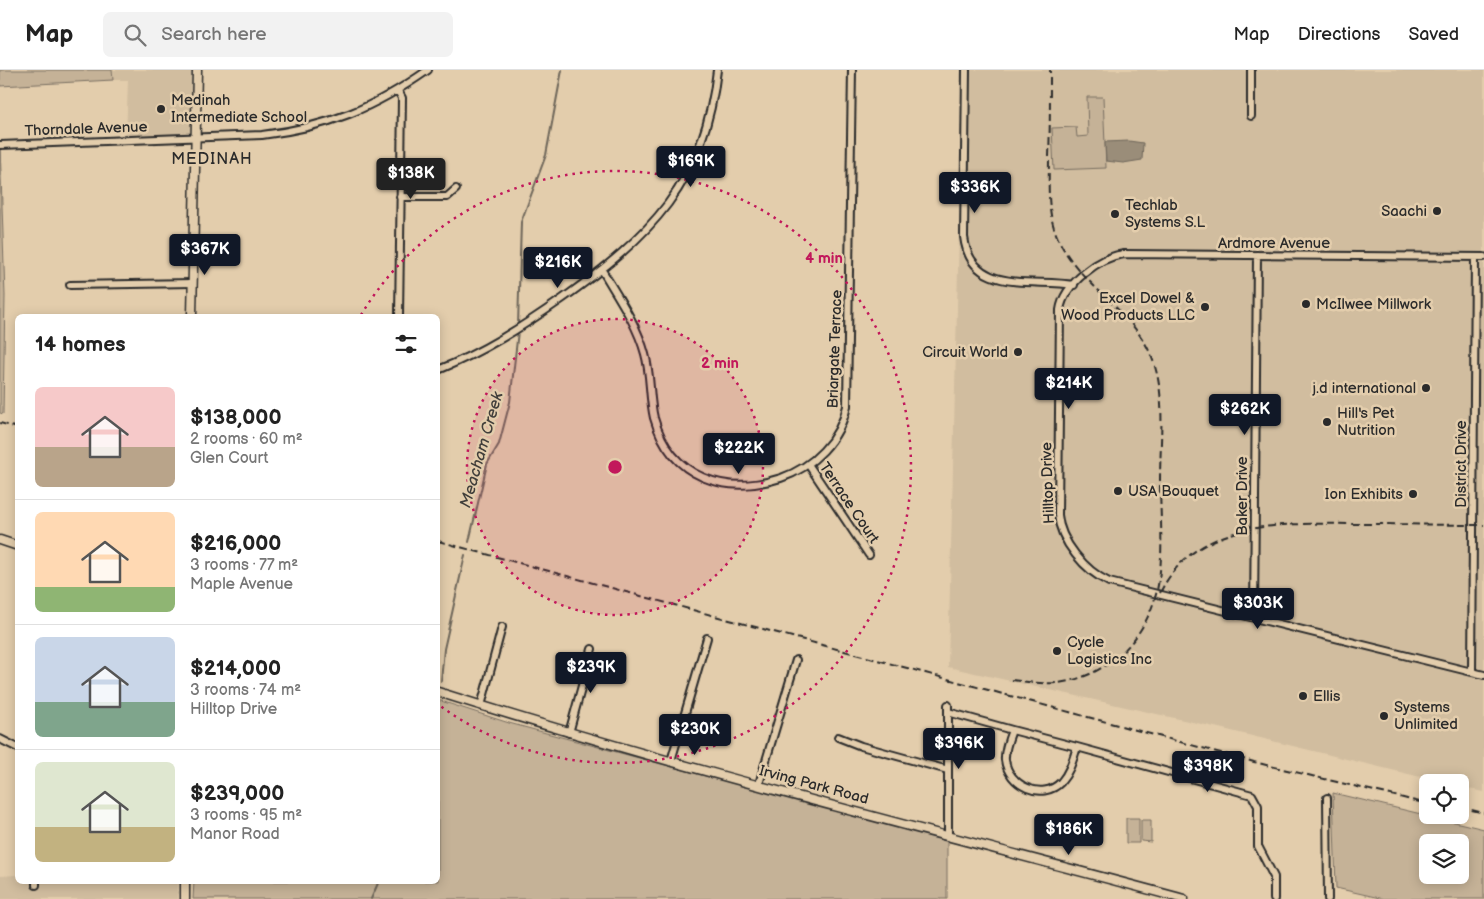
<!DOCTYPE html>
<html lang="en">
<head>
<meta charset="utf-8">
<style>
  body { margin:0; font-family:"Balsamiq Sans",sans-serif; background:#f2f2f2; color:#222; height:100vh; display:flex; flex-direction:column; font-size:19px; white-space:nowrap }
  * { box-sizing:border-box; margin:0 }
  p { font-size:16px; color:#767676 }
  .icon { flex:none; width:28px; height:28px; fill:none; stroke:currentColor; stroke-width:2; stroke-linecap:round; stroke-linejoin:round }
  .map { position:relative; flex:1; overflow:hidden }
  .side { position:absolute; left:15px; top:244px; width:425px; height:570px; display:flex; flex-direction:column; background:#fff; border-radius:8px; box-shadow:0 2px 12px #0003 }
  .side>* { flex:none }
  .fabs { position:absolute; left:1419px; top:704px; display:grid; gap:10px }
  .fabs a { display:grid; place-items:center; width:50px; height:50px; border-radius:8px; background:#fff; box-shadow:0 2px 12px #0003; font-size:25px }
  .price { position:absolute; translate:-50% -42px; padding:0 11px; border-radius:5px; background:#111827; color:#fff; font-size:16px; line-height:32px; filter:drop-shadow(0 1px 2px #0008) }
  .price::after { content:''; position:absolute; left:50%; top:30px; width:15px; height:11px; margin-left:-8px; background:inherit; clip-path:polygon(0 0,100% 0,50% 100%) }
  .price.current { background:#222; color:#fff }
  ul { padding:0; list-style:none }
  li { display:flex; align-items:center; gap:15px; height:125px; padding:0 20px }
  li+li { border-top:1px solid #e0e0e0 }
  li span { display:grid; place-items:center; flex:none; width:140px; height:100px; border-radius:8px; color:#555 }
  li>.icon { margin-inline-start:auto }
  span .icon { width:60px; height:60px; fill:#fffc; stroke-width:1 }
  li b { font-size:21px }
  h2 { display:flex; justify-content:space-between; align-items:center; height:60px; padding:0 20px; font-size:21px }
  header { display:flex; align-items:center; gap:30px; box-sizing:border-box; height:70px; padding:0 25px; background:#fff; border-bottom:1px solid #e0e0e0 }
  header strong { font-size:24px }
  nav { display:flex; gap:28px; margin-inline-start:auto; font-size:18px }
  .search { width:350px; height:45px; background:#f2f2f2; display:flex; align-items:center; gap:12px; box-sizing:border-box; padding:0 18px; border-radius:8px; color:#767676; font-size:19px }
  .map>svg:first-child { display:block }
  .built { fill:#d1bd9f }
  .green { fill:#c5b297; stroke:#786e61; fill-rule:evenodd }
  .water { fill:#9a8d79; stroke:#6e665a }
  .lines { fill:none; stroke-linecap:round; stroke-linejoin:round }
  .stream { stroke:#6e665a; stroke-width:2 }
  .minor-casing { stroke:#2b2b2b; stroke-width:10 }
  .major-casing { stroke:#2b2b2b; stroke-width:11 }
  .minor { stroke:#e3cdac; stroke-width:6 }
  .major { stroke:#e3cdac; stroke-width:8 }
  .rail { stroke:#2b2b2b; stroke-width:2; stroke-dasharray:8 4; stroke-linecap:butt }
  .ring { fill:none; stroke:#c2185b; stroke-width:2.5; stroke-dasharray:2.5 5 }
  .poi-dot { fill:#2b2b2b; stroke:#e3cdac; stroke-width:2 }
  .labels { text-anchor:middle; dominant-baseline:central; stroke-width:5; stroke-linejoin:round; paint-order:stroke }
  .poi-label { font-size:15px; fill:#2b2b2b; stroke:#e3cdac; text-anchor:start }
  .street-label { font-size:15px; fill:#2b2b2b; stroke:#e3cdac }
  .neighbourhood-label { font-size:16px; letter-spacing:1px; fill:#2b2b2b; stroke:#e3cdac }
  .water-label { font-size:16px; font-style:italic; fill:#413f3b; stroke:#e3cdac }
  .centre { fill:#c2185b; stroke:#e3cdac; stroke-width:2.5 }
  .ring-label { font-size:15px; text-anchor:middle; font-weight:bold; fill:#c2185b; stroke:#e3cdac; stroke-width:5; stroke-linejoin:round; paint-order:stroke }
</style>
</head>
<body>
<header>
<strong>Map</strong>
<div class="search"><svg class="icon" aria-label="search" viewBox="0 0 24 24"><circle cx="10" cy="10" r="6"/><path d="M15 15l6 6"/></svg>Search here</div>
<nav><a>Map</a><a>Directions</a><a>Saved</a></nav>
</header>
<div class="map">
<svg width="1484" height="829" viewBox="0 0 1484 829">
  <rect width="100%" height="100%" fill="#e3cdac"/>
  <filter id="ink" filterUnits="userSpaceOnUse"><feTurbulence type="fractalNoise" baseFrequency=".02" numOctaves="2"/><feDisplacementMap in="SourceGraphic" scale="10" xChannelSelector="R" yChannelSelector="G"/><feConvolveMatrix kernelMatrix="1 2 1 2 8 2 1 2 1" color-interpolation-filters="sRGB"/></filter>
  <g filter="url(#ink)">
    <path class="built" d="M112,0H196L195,67L126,69L128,10H113Z
      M963,0H1484V722L1460,717V712H1441L1219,658L948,597Z
      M17,805L18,811H178V829H0V806Z"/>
    <path class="green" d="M0,0H112L113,10L0,16Z
      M1087,27H1103L1106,98L1054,100L1052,58L1076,57L1077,67L1088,66Z
      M0,74L5,226L3,344L0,343Z
      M438,630L509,653L947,771V829H193L194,811H438Z
      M1333,723L1484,759V829H1384L1336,818ZM1428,772H1460V805H1428Z
      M1126,748H1139V773H1126Z
      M1141,750H1151V772L1141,771Z"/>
    <path class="water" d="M1129,71L1143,73L1142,90L1123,93L1106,91L1105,72Z"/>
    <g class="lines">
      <path class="stream" d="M518,256L521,152L546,85L562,0
        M469,472L487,394L499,374L510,332L518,261
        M441,611L444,579L465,485
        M371,829L379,811"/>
      <g class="minor-casing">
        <path id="minor" d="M966,0L964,167C971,225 1032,208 1074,215
          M1251,0V46
          M398,21L402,28L399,246
          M0,75L262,65C328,57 374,38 428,0
          M400,127H447L456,119
          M1484,187L1124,184C1099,187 1064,214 1060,240L1058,445C1060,471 1085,501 1109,512L1484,605
          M602,200C618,227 637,254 645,284C651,305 649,327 654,348C671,408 725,426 781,408C813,397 840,370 847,336L852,0
          M70,215L193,213
          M438,300C483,282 522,257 562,229C650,166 705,114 717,0
          M808,394L869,485
          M1254,548L1257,185
          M1472,602L1475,187
          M481,636L502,557
          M948,642L1012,660
          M1012,660L1077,677C1073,689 1070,702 1061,712C1042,732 1008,715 1005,690C1004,681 1009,668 1012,660Z
          M569,663L592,579
          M838,667L861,676L948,700
          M0,669L18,678
          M1077,677L1252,725L1258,736V776L1274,807V829
          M671,691L707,568
          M759,714L796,590
          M1327,728L1328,829
          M948,766V635
          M36,815V811"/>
      </g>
      <g class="major-casing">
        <path id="major" d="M192,246L197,0
          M0,470L18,476
          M438,622C684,700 935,762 1184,829
          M185,811V829"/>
      </g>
      <use href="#minor" class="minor"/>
      <use href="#major" class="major"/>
      <path class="rail" d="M0,353L18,358
        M438,471L1254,692L1428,734
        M1160,523C1197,446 1291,454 1362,454C1403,454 1443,455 1484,455
        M1012,610C1027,612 1042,614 1057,613C1109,607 1149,566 1158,515C1164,483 1160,443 1160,410C1160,368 1167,321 1150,283C1128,234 1071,211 1054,158C1047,135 1049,111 1049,87C1050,58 1050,29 1050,0
        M1460,737L1484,743"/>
    </g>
  </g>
  <circle cx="615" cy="397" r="148" fill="#c2185b" fill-opacity=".12"/>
  <g class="ring">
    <circle cx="615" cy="397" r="148"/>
    <path d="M361 245A296 296 0 1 1 439 635"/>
  </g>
  <g class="poi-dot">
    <circle cx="161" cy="39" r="5"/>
    <circle cx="1437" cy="141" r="5"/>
    <circle cx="1115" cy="144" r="5"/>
    <circle cx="1306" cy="234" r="5"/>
    <circle cx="1205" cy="237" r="5"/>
    <circle cx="1018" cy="282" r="5"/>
    <circle cx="1426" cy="318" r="5"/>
    <circle cx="1327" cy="352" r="5"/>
    <circle cx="1118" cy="421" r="5"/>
    <circle cx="1413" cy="424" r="5"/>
    <circle cx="1057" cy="581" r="5"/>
    <circle cx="1303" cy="626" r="5"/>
    <circle cx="1384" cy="646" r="5"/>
  </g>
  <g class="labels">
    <g class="poi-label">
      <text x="171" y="30">Medinah<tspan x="171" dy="17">Intermediate School</tspan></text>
      <text x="1125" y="135">Techlab<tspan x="1125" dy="17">Systems S.L</tspan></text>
      <text x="1427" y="141" text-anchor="end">Saachi</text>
      <text x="1195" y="228" text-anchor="end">Excel Dowel &amp;<tspan x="1195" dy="17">Wood Products LLC</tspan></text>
      <text x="1316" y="234">McIlwee Millwork</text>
      <text x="1008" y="282" text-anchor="end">Circuit World</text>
      <text x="1416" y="318" text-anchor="end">j.d international</text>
      <text x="1337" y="343">Hill's Pet<tspan x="1337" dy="17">Nutrition</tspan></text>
      <text x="1128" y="421">USA Bouquet</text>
      <text x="1403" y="424" text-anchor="end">Ion Exhibits</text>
      <text x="1067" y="572">Cycle<tspan x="1067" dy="17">Logistics Inc</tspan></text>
      <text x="1313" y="626">Ellis</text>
      <text x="1394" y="637">Systems<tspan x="1394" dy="17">Unlimited</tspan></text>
    </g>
    <g class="street-label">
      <text transform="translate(86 59) rotate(-2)">Thorndale Avenue</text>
      <text x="1274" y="173">Ardmore Avenue</text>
      <text transform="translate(835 279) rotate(-88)">Briargate Terrace</text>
      <text transform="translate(1461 394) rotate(-90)">District Drive</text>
      <text transform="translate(1048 413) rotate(-92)">Hilltop Drive</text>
      <text transform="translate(1242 426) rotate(-90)">Baker Drive</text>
      <text transform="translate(849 433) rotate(56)">Terrace Court</text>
      <text transform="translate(814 715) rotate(15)">Irving Park Road</text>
    </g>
    <g class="neighbourhood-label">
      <text x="212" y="89">MEDINAH</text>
    </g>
    <g class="water-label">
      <text transform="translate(482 380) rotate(-74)">Meacham Creek</text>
    </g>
  </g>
  <circle cx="615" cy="397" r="8" class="centre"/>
  <g class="ring-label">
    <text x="824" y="193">4 min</text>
    <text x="720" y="298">2 min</text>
  </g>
</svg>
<div class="fabs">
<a><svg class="icon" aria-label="locate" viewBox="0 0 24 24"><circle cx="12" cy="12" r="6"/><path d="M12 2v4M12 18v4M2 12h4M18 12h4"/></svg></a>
<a><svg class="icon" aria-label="layers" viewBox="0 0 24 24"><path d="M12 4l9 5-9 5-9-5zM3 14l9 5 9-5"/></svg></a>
</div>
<b class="price" style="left:691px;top:118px">$169K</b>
<b class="price current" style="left:411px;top:130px">$138K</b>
<b class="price" style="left:975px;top:144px">$336K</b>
<b class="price" style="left:205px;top:206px">$367K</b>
<b class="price" style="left:558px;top:219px">$216K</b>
<b class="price" style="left:1069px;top:340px">$214K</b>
<b class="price" style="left:1245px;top:366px">$262K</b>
<b class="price" style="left:739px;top:405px">$222K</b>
<b class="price" style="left:1258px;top:560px">$303K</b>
<b class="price" style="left:591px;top:624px">$239K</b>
<b class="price" style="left:695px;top:686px">$230K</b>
<b class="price" style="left:959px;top:700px">$396K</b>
<b class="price" style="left:1208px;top:723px">$398K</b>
<b class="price" style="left:1069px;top:786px">$186K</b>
<section class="side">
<h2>14 homes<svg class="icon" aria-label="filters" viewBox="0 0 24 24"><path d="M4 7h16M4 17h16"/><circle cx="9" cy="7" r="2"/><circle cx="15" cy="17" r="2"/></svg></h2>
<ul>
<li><span style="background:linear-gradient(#f6c9c9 60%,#b9a48a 0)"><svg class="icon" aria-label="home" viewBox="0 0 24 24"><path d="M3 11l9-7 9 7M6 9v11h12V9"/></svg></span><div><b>$138,000</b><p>2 rooms · 60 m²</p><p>Glen Court</p></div></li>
<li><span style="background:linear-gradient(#ffd9b3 75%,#8fb573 0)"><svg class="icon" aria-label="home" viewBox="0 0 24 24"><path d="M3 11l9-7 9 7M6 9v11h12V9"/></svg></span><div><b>$216,000</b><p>3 rooms · 77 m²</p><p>Maple Avenue</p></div></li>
<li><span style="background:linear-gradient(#c9d6e8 65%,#7fa58c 0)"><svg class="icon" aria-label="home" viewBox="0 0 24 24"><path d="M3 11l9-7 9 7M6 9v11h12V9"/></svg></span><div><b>$214,000</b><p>3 rooms · 74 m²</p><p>Hilltop Drive</p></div></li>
<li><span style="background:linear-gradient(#dfe7d0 65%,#c2b280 0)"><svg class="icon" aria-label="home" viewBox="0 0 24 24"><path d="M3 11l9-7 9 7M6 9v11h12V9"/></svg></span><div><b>$239,000</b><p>3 rooms · 95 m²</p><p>Manor Road</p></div></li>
</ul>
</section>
</div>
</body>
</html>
